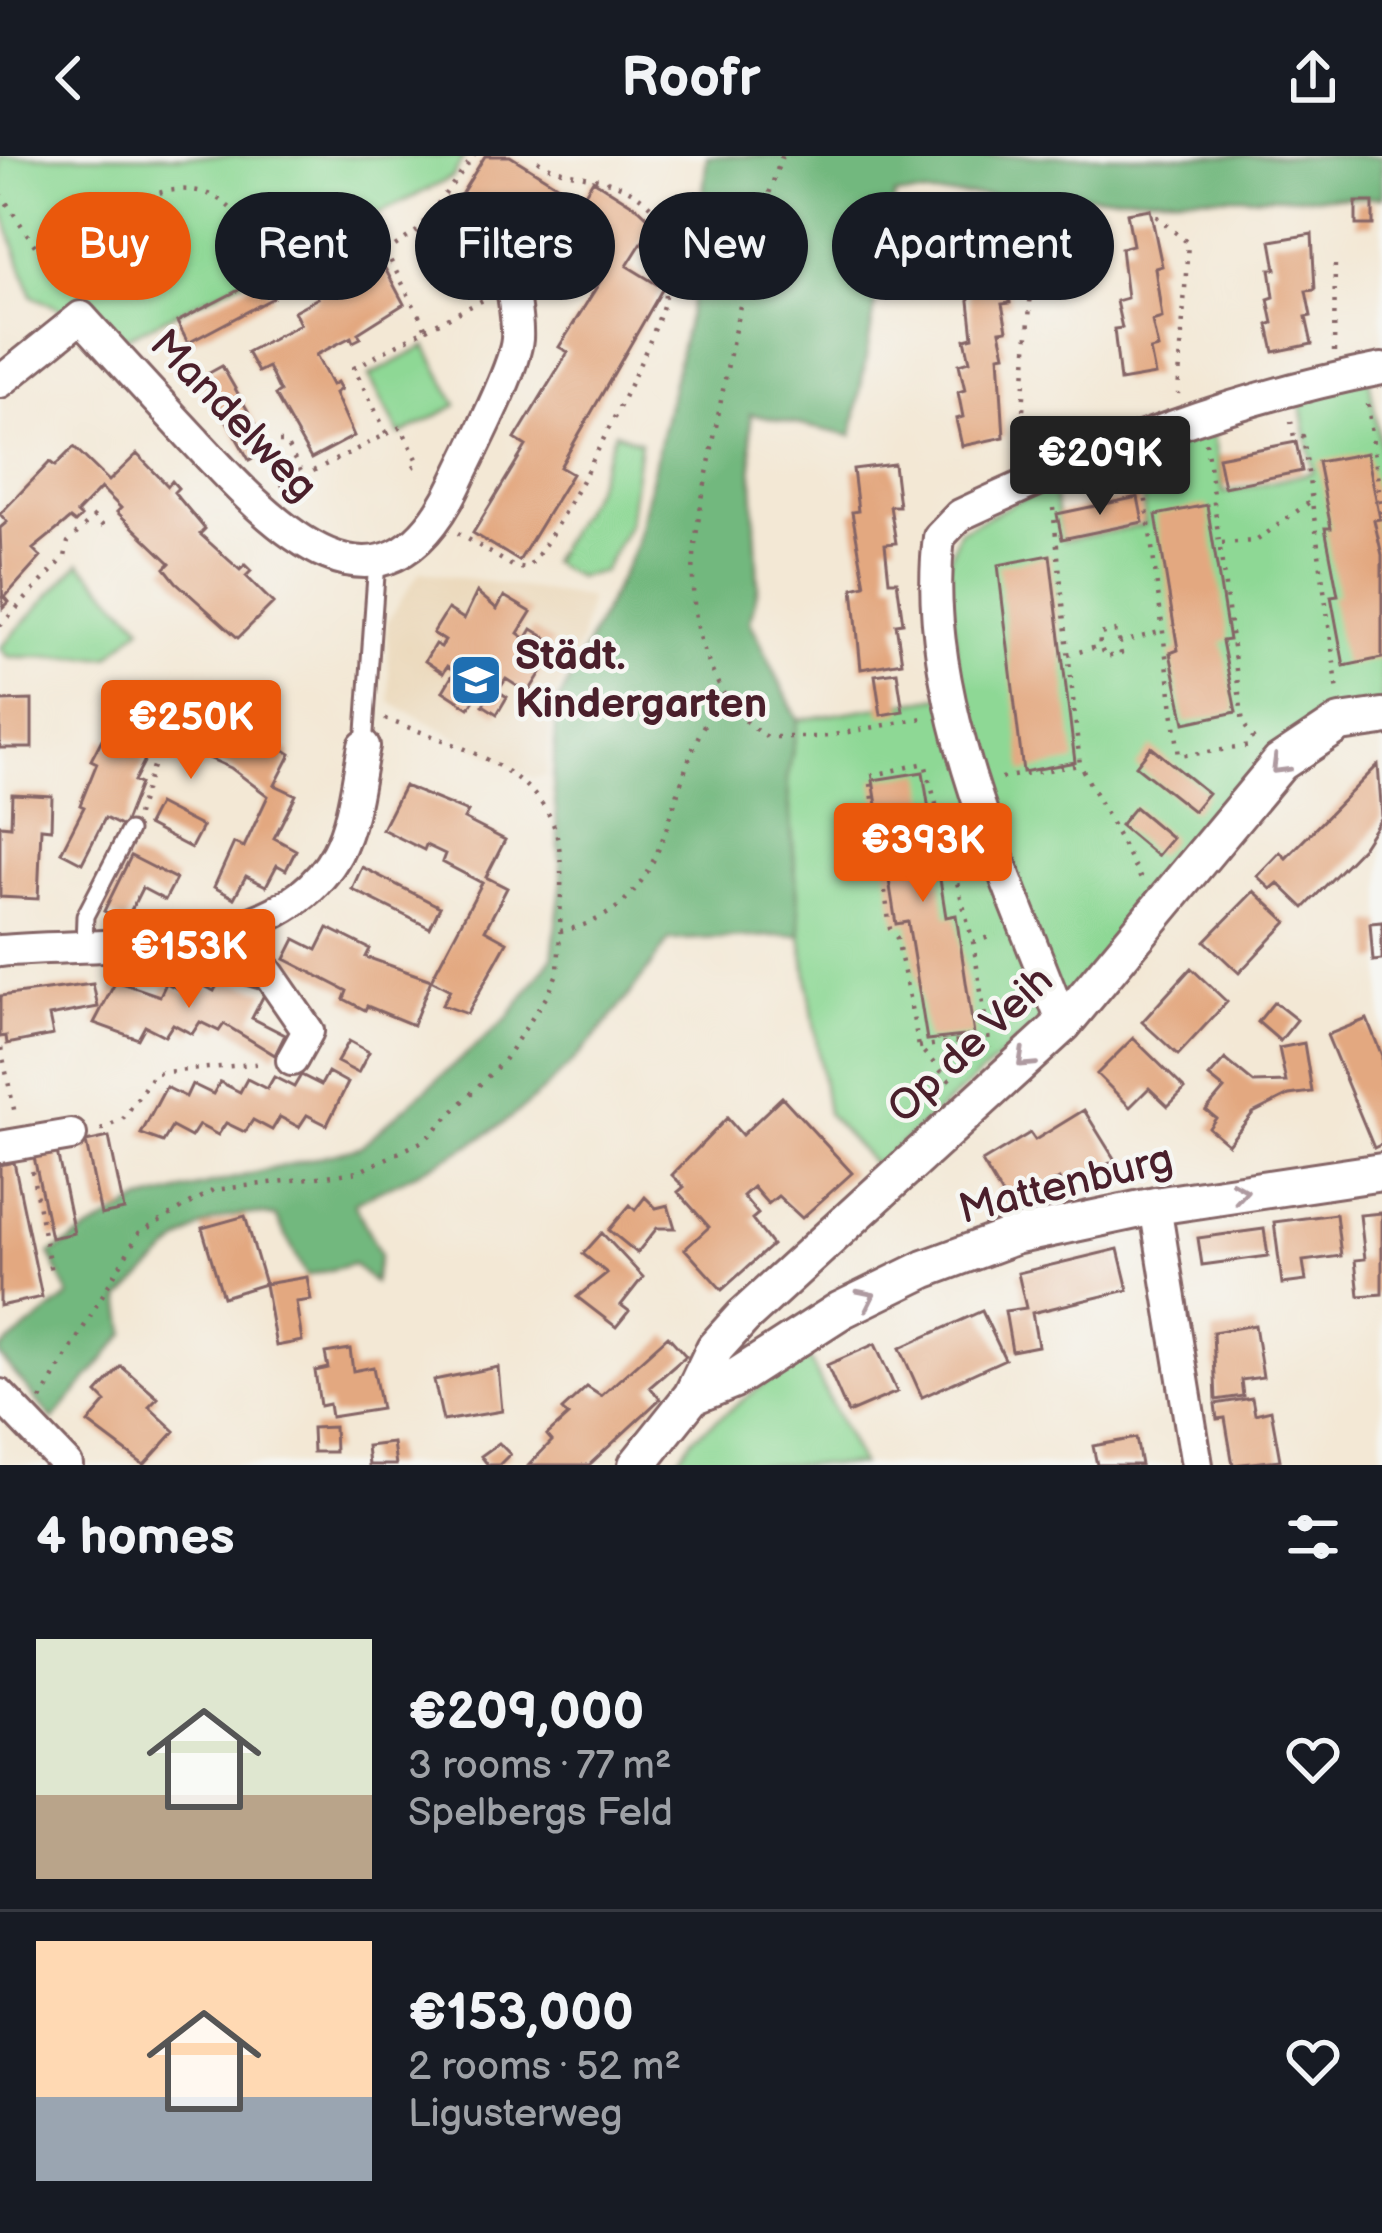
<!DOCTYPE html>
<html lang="en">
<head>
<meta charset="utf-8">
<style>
  body { margin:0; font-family:"Balsamiq Sans",sans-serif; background:#242831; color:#f1f3f6; height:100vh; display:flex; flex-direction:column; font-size:45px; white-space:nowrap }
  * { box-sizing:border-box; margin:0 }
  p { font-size:39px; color:#9ea1a6 }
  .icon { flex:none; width:66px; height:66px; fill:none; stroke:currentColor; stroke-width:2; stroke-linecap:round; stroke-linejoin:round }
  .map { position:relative; height:1309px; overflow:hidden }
  .side { display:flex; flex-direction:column; background:#171b24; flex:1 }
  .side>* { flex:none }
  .hud { position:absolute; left:36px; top:36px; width:1311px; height:108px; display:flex; gap:24px }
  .price { position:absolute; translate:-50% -102px; padding:0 27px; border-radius:12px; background:#ea580c; color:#fff; font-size:39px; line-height:78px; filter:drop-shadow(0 3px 6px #0008) }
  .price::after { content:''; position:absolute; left:50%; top:72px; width:36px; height:27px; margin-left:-18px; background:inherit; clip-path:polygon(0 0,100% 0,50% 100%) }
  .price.selected { background:#222; color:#fff }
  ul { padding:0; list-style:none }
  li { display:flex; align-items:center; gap:36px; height:300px; padding:0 36px }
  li+li { border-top:3px solid #363941 }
  li span { display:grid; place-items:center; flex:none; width:336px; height:240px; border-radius:0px; color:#555 }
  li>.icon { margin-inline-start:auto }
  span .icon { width:144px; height:144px; fill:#fffc; stroke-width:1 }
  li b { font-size:51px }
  h2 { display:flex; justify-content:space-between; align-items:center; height:144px; padding:0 36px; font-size:51px }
  .chip { padding:0 42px; border-radius:54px; background:#171b24; box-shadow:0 3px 9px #0004; font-size:42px; line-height:108px }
  .chip.selected { background:#ea580c; color:#fff }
  header { display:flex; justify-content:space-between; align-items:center; height:156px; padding:0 36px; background:#171b24; font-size:54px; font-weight:600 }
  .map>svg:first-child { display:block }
  .built { fill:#ebd8ba }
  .green { fill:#8ed895; stroke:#6c7c60; stroke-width:3 }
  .forest { fill:#72b87e; stroke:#5e6c54; stroke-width:3 }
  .building { fill:#e3a880 }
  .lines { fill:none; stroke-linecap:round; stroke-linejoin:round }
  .service-casing { stroke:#856566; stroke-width:21 }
  .minor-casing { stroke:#856566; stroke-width:36 }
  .tertiary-casing { stroke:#856566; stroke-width:42 }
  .path { stroke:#856566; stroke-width:4.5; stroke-dasharray:3 9; stroke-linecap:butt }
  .service { stroke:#fff; stroke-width:15 }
  .minor { stroke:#fff; stroke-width:30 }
  .tertiary { stroke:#fff; stroke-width:36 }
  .oneway { stroke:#ae9aa0 }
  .labels { text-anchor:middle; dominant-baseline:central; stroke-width:9; stroke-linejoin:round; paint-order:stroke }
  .street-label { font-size:42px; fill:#4a1f2b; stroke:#f6f6f2 }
  .poi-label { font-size:42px; font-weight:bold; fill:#4a1f2b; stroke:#f6f6f2; text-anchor:start }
</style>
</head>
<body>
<header><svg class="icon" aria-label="back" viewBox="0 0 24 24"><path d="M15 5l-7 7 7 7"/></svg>Roofr<svg class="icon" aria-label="share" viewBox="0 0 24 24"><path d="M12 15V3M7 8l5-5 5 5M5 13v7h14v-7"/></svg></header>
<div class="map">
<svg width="1382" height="1309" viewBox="0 0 1382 1309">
  <rect width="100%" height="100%" fill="#f6f6f2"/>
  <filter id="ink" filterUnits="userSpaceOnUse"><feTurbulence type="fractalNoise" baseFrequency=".00833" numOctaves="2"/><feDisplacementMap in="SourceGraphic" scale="24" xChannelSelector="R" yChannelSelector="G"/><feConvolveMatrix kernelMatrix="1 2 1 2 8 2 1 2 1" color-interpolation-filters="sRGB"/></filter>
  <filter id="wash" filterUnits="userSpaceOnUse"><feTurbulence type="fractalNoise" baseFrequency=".004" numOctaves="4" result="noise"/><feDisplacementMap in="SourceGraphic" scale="48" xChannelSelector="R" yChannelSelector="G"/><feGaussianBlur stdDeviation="2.7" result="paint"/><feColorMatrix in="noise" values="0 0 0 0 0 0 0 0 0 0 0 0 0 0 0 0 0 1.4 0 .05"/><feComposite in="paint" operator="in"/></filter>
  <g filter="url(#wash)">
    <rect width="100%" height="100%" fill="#f3e8d5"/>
    <path class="built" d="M420,415L589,442L581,485L551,550L546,620L533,622L390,546L387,466Z"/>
    <path class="green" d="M0,0H464L453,21L125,182L32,140L0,48Z
      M426,190L457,249L400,279L369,220Z
      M1369,222L1382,300V549L1343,555L1066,844L875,1010L827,957L801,779L787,624L798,564L960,538L947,410L959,375L1052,328L1063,385L1145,369L1139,291L1210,264L1224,337L1313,316L1299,237Z
      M615,276L640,286L629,367L603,416L577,421L550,406L594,332Z
      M80,407L142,470L109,501H8L0,492Z
      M806,1196L861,1309H674L693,1282Z"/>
    <path class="forest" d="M707,0H1382V41L895,39L852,280L750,258L758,430L750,465L798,564L787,624L801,779L669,784C614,863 549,946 462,993C427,1013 390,1029 354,1047L380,1098L374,1127L353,1108L307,1120L276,1061C203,1045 169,1098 121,1143L126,1177L53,1264L0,1200V1194L69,1140L50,1098L139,1046L360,991L507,863L552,802L562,723L553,624L557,549L636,390L692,143Z"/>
    <g id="blocks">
      <path class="building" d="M485,0H510L581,44L593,24L639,53L654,67L627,110L663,132L560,311L572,318L519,405L473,377L526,290L515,283L568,196L559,191L603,121L597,94L563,73L551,92L462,37Z
        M1356,46H1373V69H1356Z
        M1150,53L1162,110L1155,112L1162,162L1152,165L1158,192L1150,194L1155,219L1120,225L1114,173L1122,172L1116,145L1127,142L1121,92L1133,89L1127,57Z
        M991,56V62L1008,60L1013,79L1005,95L1010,147L1002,148L1007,174L1000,175L1005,198L999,199L1004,281L962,290L956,263L963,261L958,236L965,234L959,208L970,205L965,183L973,181L967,127L972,126L968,101L960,102L953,63Z
        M1312,78L1315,134L1306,135L1311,160L1306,161L1312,188L1274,196L1268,169L1273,167L1268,143L1274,141L1270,113H1276L1271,85Z
        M381,105L404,148L358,177L361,182L353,186L351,181L316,199L332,229L337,226L341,233L335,237L354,280L311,303L275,239L280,236L268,211L258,216L247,196L300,168L294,155L318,142L315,137Z
        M262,122L273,142L188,187L177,166Z
        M222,210L270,293L249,304L202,221Z
        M1296,286L1302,315L1224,331L1218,301Z
        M74,291L109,325L137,298L168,330L172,325L178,332L174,336L205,373L200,378L240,414L245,409L251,415L246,420L273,447L238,482L176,426L165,412L170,407L117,356L121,352L101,332L77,357L81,361L75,367L70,363L33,393L41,401L5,441L9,446L3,452L0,372L7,366L0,358L50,306L55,310Z
        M1367,297L1380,363L1374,364L1382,399V502L1344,510L1331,440L1338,439L1325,372H1331L1318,306Z
        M894,308L899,350H890L896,387L885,388L889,425H897L903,467L896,468L902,506L861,513L853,432L865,429L852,356L858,355L853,313Z
        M1138,341L1143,366L1062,383L1057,358Z
        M1207,349L1229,484L1222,485L1236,556L1185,567L1170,497L1178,494L1156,359Z
        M1050,399L1075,606L1023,616L998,409Z
        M477,436L497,453L504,440L531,456L518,477L526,483L532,473L553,486L541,505L534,501L530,507L542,515L528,537L506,523L498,535L507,541L497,558L483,549L486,543L478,538L469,552L443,535L455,515L447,510L443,517L425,505L435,488L441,491L445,485L433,477L448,453L464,463Z
        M897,516L903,555L881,559L875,519Z
        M167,539L186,548L191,542L213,548L291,598L275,629L296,639L274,682L296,694L286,714L277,709L266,730L246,720L234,742L214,731L234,687L244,691L268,640L231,612L170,585L165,592L145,582L136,600L145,604L134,625L140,628L123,671L105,662L82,707L61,696L84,651L80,649L97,607L91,604L102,583L115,589L136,547L157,558Z
        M32,544V592H0V545Z
        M1151,591L1208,637L1193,655L1136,610Z
        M1378,609L1382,661L1362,692L1304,752L1278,727L1271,733L1257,720L1280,696L1286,702Z
        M923,616L946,761L956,759L974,879L927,884L908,766L896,768L873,624Z
        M404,630L468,656L464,663L505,684L486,721L507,732L485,774L507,786L467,858L442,849L450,834L431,824L482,727L442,706L445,698L426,689L424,694L382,673Z
        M12,638L52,640L51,673L41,672L38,743L0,741V669L11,670Z
        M158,648L202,671L191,692L147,669Z
        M1135,651L1172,682L1157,700L1120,669Z
        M131,700L176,723L165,744L142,732L125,766L104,755Z
        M362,711L440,751L430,772L352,733Z
        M1254,735L1287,766L1239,817L1205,785Z
        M1382,766V804L1373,805L1370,767Z
        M328,772L370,793L366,801L431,824L413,869L367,850L365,854L344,843L347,835L285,803L295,783L317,794Z
        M1191,812L1227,846L1178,899L1142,866Z
        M221,822L266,835L252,862L285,879L275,899L224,868L219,875L200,866L192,878L173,868L165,880L145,870L138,883L94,867L116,825L160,840L166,827L187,837L193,824L214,835Z
        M93,828L98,851L49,860L53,879L7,888L6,880L0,881V840Z
        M1274,846L1297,864L1280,885L1258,866Z
        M1367,863L1382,900V988L1374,992L1327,879Z
        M1133,882L1185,933L1168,950L1149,932L1130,951L1097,918Z
        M349,885L369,896L358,917L337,906Z
        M1304,887L1312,936L1289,939L1253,957L1228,988L1209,972L1216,962L1206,954L1224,933L1209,921L1225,903L1254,927L1286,926L1279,892Z
        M328,916L348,927L327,969L307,959L299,971L280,961L272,974L253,964L245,976L226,967L218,979L199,969L191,981L172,971L163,986L141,978L166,931L186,941L192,928L213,938L220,926L240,936L247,923L267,933L274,921L294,931L301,919L321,929Z
        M782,941L852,1017L802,1062L778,1040L768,1048L753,1031L743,1040L758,1058L752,1063L772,1089L722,1134L685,1093L709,1071L678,1036L684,1031L672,1019L727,962L742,979Z
        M1084,954L1115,1004L1065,1034L1059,1023L1010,1053L982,1006L1030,977L1035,984Z
        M109,981L124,1054L101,1059L86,986Z
        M56,991L74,1077L51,1082L33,996Z
        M14,1006L42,1141L0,1150V1009Z
        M645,1041L656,1052L668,1049L675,1072H657L637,1097L609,1074L630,1049L635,1054Z
        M1382,1057V1138L1359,1140L1355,1104L1365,1103L1360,1059Z
        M1336,1058L1341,1100L1303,1105L1306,1125L1282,1128L1274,1066Z
        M245,1060L265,1128L307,1121L311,1144L296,1146L302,1185L276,1190L265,1128L223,1141L202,1072Z
        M1264,1073L1268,1100L1202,1109L1198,1082Z
        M602,1077L643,1121L621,1149L629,1155L616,1171L577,1141L607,1117L583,1098Z
        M1118,1093L1128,1134L1032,1157L1038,1190L1012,1195L1005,1155L1026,1152L1018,1117Z
        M982,1155L1005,1203L922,1241L900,1192Z
        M1255,1169L1263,1221L1241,1224L1243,1240L1216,1244L1213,1176Z
        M668,1180L686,1200L650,1231L660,1243L589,1309H529L552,1285L547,1279L568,1260L562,1254L587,1231L601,1240Z
        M875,1188L897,1236L848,1257L827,1209Z
        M350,1193L353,1215L373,1211L381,1253L331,1261L329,1248L320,1250L315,1215L328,1212L325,1197Z
        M121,1210L158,1242L149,1251L175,1275L144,1309L88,1267L106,1246L97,1237Z
        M498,1211L502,1255L443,1265L434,1224Z
        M1252,1242L1255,1258L1271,1254L1280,1304L1233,1309L1225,1262L1217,1263L1215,1248Z
        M334,1271L335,1296H313L312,1272Z
        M1136,1282L1141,1309H1097L1093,1290Z
        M393,1287L396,1309H369L367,1290Z
        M499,1287L510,1298L499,1309H488L481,1300Z"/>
    </g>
  </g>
  <g filter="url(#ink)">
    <use href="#blocks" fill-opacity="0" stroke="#856566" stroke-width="3"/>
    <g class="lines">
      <g class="service-casing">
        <path id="service" d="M364,590L377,405
          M84,788L85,760L129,675"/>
      </g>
      <g class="minor-casing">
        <path id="minor" d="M0,226L81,161C118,202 155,242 193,283C270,366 380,489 457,326C471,296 515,212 517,183C518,169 515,152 513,138
          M239,775L308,875L292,904
          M0,795C106,785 279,805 337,697C354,665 357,625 364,590
          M1063,868C1008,722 919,540 939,381L960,359C1097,295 1234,241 1382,213
          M0,991L71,979
          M1155,1050L1197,1309
          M0,1239L67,1309"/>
      </g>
      <g class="tertiary-casing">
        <path id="tertiary" d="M692,1240L732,1224L841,1154L925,1113L1014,1080L1155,1050L1382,1016
          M637,1309L692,1240L715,1192L743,1161L1063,868L1280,607L1340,567L1382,561"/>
      </g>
      <path class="path" d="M782,0C749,90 733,182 715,276C706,327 692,379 693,431C694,483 719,556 768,581H822L923,562
        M0,37L66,136
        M446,41L457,62L504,93L508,114
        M1156,60L1188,87L1178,238
        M70,71C123,54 188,4 236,58
        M39,91L70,71L53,44
        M369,97L386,96
        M426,173L485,143
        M1334,196L1335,106
        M1368,248L1382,357
        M1291,265L1294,281L1303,280L1338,536
        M387,278L401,271L419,307L407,315
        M279,286H285L303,319
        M1206,286L1243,567L1256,587
        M1020,302L1034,86
        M1133,318L1136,338L1145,337L1179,600L1251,590
        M281,331L387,278L354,212L426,173L386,96L417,75L474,0
        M1053,352L1080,609L1142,725
        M458,377L514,411L526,413C552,393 658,181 664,145C668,123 671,82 660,63C626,9 563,29 532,0
        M1222,387L1256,385L1311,345
        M0,470L65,401L68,386L94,361L107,374
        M1119,487L1163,475
        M1068,499L1100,490L1099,478L1117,475L1121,498L1105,501L1100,490
        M385,563C440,584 522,604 551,663C566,694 560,741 560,775C688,752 657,614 726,537
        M1001,622L1079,609
        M137,659L157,598
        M973,786L996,779
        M919,891L985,881
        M1,892L15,958
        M950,925L919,891L897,782L890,773L870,620L925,607L973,786L990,892
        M101,974L124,962L154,917L265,907
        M32,1015L51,1116
        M41,1244L139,1077L214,1034L358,1016L425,984L504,904L549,837L558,815L560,775"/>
      <use href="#service" class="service"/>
      <use href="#minor" class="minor"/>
      <use href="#tertiary" class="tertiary"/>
    </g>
    <defs><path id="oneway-chevron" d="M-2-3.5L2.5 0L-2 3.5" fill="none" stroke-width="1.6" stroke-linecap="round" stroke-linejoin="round" transform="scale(3)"/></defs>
    <g class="oneway">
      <use href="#oneway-chevron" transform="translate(1279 610) rotate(135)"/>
      <use href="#oneway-chevron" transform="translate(1025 904) rotate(137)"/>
      <use href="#oneway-chevron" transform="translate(1240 1036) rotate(-9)"/>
      <use href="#oneway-chevron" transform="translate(867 1142) rotate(-26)"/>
    </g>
  </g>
  <defs>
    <g id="school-square" transform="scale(2.7)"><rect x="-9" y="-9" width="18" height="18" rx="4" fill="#1f6fb2" stroke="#f6f6f2"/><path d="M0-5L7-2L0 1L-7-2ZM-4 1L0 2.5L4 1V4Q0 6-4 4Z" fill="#fff"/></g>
  </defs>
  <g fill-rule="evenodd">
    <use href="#school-square" x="476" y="524"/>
  </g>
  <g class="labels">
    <g class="street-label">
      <text transform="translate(233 260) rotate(46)">Mandelweg</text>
      <text transform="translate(971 889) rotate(-43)">Op de Veih</text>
      <text transform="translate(1066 1029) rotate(-14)">Mattenburg</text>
    </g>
    <g class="poi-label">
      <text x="515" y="500">Städt.<tspan x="515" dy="48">Kindergarten</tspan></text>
    </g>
  </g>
</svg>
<b class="price selected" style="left:1100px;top:362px">€209K</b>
<b class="price" style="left:191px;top:626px">€250K</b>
<b class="price" style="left:923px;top:749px">€393K</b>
<b class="price" style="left:189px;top:855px">€153K</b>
<div class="hud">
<a class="chip selected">Buy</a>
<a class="chip">Rent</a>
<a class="chip">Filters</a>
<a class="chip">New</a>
<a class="chip">Apartment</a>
</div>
</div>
<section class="side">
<h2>4 homes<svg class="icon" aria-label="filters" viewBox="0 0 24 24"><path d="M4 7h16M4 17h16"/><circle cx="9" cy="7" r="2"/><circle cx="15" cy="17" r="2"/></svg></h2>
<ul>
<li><span style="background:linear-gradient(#dfe7d0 65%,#b9a48a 0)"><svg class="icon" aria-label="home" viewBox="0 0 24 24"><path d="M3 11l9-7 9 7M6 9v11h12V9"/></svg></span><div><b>€209,000</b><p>3 rooms · 77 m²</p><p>Spelbergs Feld</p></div><svg class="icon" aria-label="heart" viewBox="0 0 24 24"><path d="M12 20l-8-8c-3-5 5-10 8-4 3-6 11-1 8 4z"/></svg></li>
<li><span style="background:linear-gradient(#ffd9b3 65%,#9aa5b1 0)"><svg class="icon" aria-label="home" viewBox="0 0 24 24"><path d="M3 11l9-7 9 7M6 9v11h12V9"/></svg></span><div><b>€153,000</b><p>2 rooms · 52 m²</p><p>Ligusterweg</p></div><svg class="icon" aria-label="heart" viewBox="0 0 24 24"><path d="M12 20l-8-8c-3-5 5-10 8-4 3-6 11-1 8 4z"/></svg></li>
</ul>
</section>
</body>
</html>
